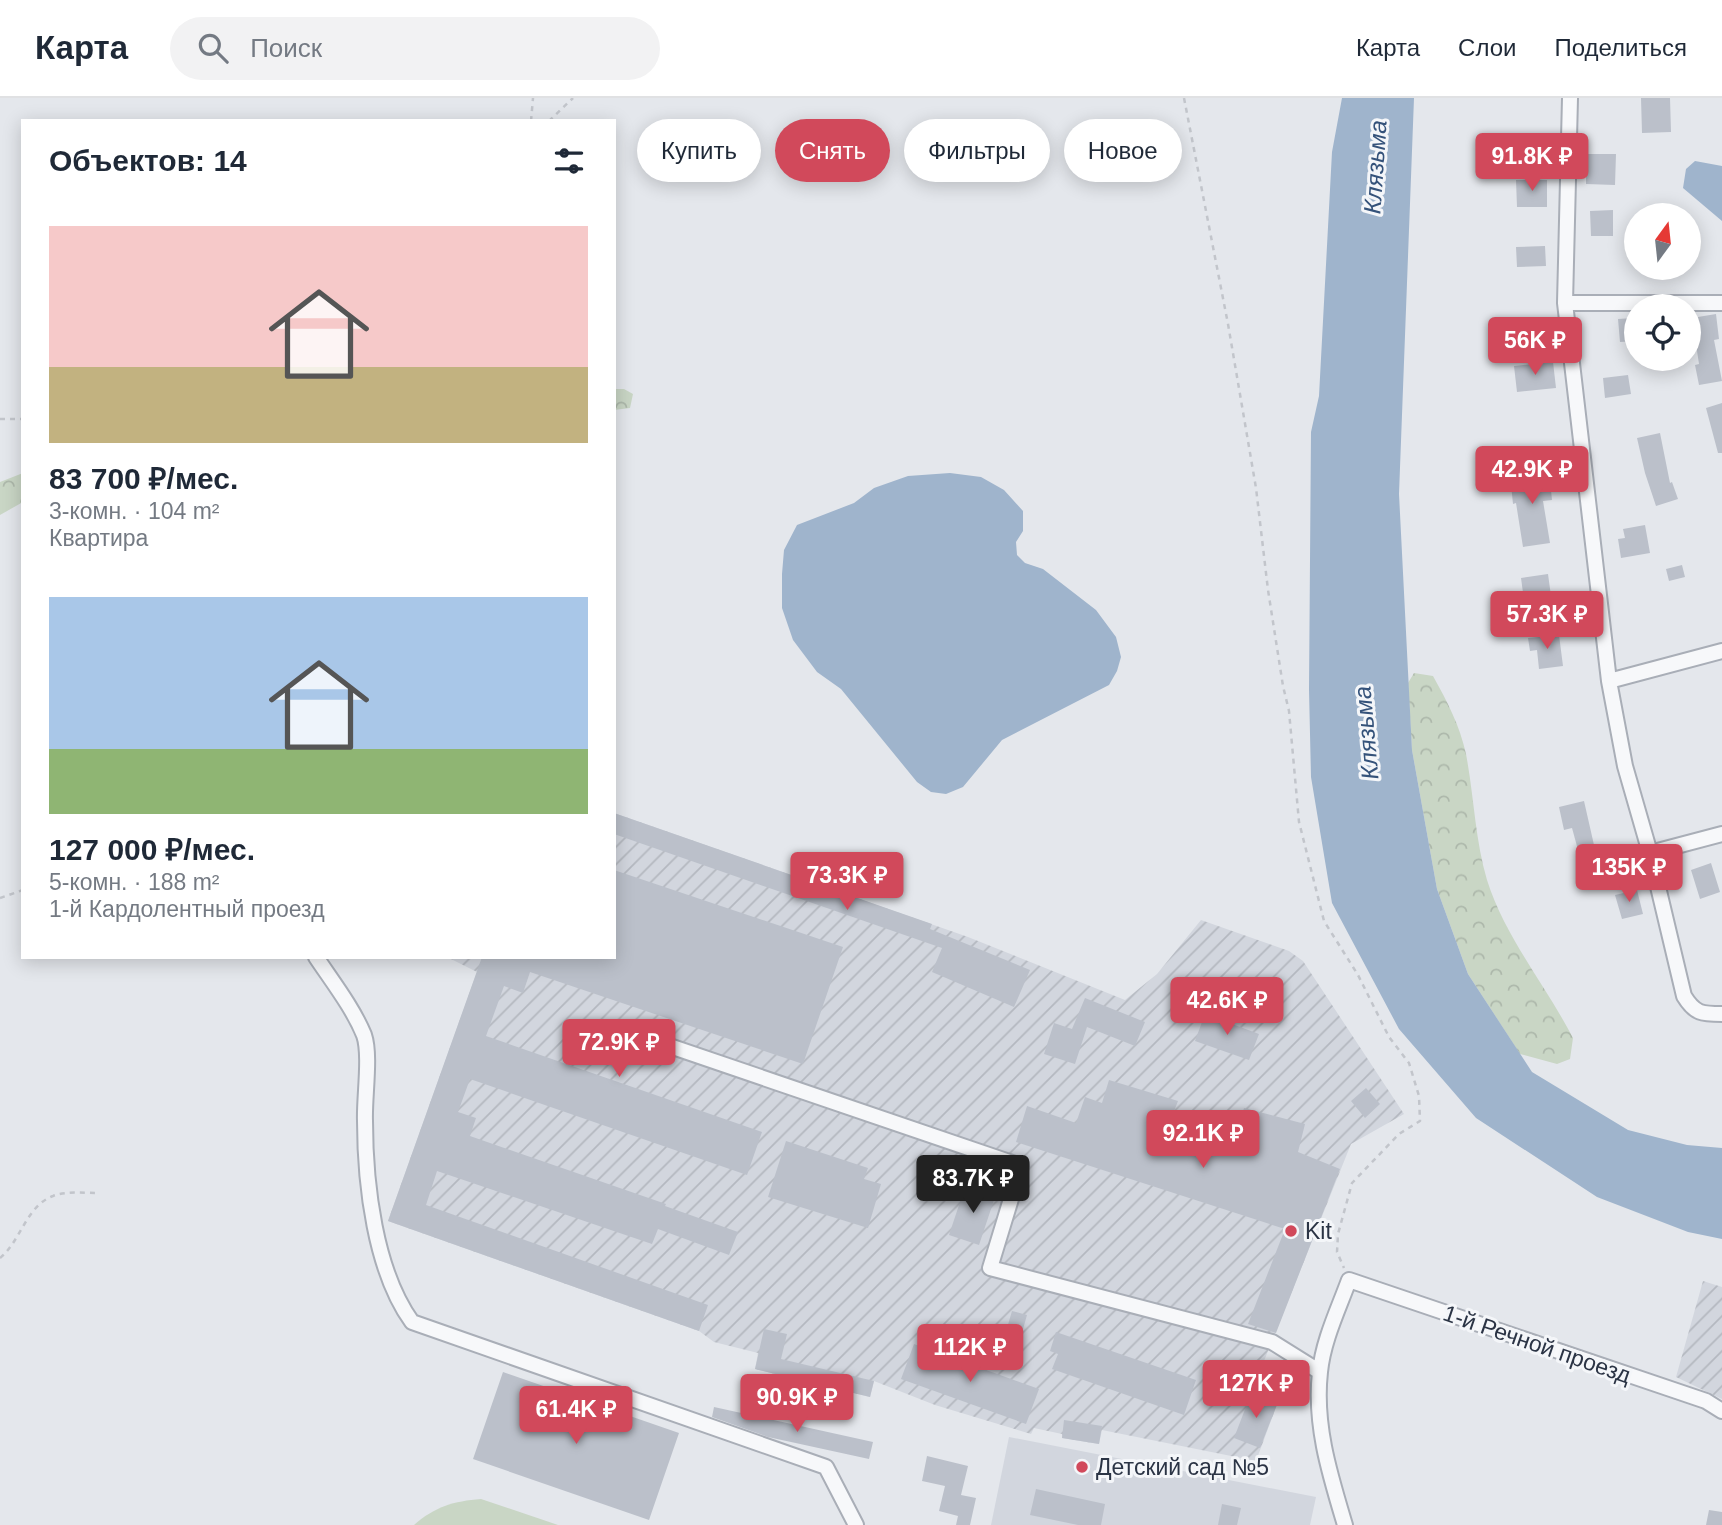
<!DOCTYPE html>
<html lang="ru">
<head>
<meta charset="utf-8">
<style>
  body { margin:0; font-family:Helvetica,sans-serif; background:#f2f2f3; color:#1f2937; height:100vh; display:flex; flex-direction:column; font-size:26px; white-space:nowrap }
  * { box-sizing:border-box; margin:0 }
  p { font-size:23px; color:#747a83 }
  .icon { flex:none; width:38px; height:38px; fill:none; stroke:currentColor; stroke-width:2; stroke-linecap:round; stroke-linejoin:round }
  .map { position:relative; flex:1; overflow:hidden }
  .drawer { position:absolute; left:21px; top:21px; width:595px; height:840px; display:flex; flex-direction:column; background:#fff; border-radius:0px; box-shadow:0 4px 18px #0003 }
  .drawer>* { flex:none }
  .guide { position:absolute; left:637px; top:21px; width:665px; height:63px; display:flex; gap:14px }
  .needle { width:46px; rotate:15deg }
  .controls { position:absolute; left:1624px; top:105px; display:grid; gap:14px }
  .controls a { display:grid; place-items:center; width:77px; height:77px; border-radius:50%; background:#fff; box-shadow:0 4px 18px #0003; font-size:35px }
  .price { position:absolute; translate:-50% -60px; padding:0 16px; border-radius:7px; background:#d1495b; color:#fff; font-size:23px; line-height:46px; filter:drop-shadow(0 2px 4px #0008) }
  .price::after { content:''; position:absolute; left:50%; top:42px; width:21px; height:16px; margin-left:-10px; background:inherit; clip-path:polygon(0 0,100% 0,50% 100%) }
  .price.selected { background:#222; color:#fff }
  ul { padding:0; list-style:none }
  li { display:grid; align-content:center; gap:14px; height:371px; padding:0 28px }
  li span { display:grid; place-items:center; height:217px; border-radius:0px; color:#555 }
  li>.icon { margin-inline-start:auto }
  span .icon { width:126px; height:126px; fill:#fffc; stroke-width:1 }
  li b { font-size:30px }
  h2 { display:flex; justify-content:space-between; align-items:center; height:84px; padding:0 28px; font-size:30px }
  .tag { padding:0 24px; border-radius:32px; background:#fff; box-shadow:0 4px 18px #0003; font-size:24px; line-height:63px }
  .tag.selected { background:#d1495b; color:#fff }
  header { display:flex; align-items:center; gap:42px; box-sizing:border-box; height:98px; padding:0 35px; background:#fff; border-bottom:2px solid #e0e1e3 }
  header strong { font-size:33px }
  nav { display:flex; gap:38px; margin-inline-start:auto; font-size:24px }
  .search { width:490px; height:63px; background:#f2f2f3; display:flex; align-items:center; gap:18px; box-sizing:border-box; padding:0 24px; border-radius:38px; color:#747a83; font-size:26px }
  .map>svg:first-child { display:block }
  .built { fill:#d2d6de }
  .industrial { fill:url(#industrial-furrows) }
  .green { fill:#c9d6c5 }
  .forest { fill:url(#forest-crowns) }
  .water { fill:#9fb4cc }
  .building { fill:#bbc0ca }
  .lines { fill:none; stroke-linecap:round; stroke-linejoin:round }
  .minor-casing { stroke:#a9aeb7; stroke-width:18 }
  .path { stroke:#c2c5cb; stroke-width:2.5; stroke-dasharray:5 5; stroke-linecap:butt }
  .minor { stroke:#f7f8fa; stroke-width:14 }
  .poi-dot { fill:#d1495b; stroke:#f4f6f9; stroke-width:2.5 }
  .labels { text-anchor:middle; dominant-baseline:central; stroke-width:6; stroke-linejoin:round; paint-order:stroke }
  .poi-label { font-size:23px; fill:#2b3445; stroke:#f4f6f9; text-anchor:start }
  .street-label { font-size:23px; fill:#2b3445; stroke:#f4f6f9 }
  .water-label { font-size:24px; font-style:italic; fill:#34527a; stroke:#f4f6f9 }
</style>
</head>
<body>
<header>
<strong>Карта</strong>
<div class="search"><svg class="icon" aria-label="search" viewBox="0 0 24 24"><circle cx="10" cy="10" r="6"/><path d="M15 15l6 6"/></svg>Поиск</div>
<nav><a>Карта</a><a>Слои</a><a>Поделиться</a></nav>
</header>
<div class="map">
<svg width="1722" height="1427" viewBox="0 0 1722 1427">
  <defs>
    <pattern id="industrial-furrows" width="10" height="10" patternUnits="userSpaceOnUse" patternTransform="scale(1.75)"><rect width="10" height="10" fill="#d2d6de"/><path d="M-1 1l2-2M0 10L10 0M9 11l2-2" fill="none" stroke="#b4b8c0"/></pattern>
    <pattern id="forest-crowns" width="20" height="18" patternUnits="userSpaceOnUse" patternTransform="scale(1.75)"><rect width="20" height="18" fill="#c9d6c5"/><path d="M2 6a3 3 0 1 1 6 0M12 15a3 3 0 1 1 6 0" fill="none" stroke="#adb8ab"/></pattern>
  </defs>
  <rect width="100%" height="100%" fill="#e4e7ec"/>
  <path class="built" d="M1009,1339L1316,1399L1310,1427H991Z"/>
  <path class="industrial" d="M614,715L968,839L1125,902L1157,876L1201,822L1289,853L1303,863L1404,1016L1351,1046L1252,1293L1278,1304L1256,1363L1102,1332L1099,1346L1062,1340V1336L1034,1330L1031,1336L935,1307L874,1283L870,1299L755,1271L758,1255L714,1244L699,1233L388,1123L477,874L447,859H614Z
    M1703,1183L1722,1189V1301L1676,1279Z"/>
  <path class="green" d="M481,1401L558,1427H414C434,1409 454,1403 481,1401Z"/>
  <path class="forest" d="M614,291H624L633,296L630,310L614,312Z
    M23,375V404L0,417V384Z
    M1414,575L1433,578C1447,603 1460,628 1466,656C1474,698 1475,741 1487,782C1505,839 1546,888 1573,940L1570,961L1557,966L1520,956L1468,876L1437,791L1412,652L1408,585Z"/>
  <path class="water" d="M1342,0H1414L1399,396L1412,652L1437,791L1468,876L1532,974L1628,1032L1687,1047L1722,1050V1141L1688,1134L1597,1099L1476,1020L1399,931L1332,805L1311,679L1309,592L1311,334L1319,298L1332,54Z
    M1695,63L1722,68V123L1683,90L1686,71Z
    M950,375L981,379L1004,392L1023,413V433L1016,444L1017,457L1025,465L1043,471L1096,512L1116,539L1121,559L1117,573L1109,587L1002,642L963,689L946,696L931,694L917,684L841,591L817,574L793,542L782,510V476L784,452L797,427L854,405L874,390L908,378Z"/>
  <path class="building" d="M1641,0H1670L1671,34L1642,35Z
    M1586,56H1616L1615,87L1586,86Z
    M1516,82H1547V109H1517Z
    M1613,112V138H1591L1590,113Z
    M1545,148L1546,168L1517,169L1516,149Z
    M1716,216L1719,241L1714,242L1722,283L1699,287L1695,267L1699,266L1692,220Z
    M1633,220L1635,243L1620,244L1618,221Z
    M1553,264L1556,290L1517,294L1514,268Z
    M1628,277L1631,296L1605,300L1603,280Z
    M1722,305V355H1718L1706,310Z
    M1660,335L1670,385L1672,384L1678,401L1656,408L1645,375L1637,340Z
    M1549,373L1552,402L1543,403L1550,445L1523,449L1516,405L1513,406L1510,377Z
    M1645,427L1650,455L1621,460L1618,441L1625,440L1623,431Z
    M1682,467L1685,479L1669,483L1666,471Z
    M1548,476L1551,498L1524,502L1521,480Z
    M1559,537L1563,568L1539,571L1537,552L1530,553L1528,540Z
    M1584,703L1594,747H1598L1605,776L1586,781L1572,730L1564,732L1559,709Z
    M614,715L932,826L930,831L1030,872L1014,909L932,874L942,850L614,736Z
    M1711,765L1720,794L1700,801L1691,772Z
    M614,772L843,849L803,966L530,874L523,895L504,888L486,938L762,1034L747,1077L470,981L458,1014L476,1020L470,1038L666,1106L665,1108L738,1134L729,1157L658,1131L652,1146L437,1073L426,1107L708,1207L699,1233L388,1123L482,859H614Z
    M1637,792L1643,816L1622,821L1615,797Z
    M1085,900L1145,924L1135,948L1087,929L1075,966L1044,956L1054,925L1072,931Z
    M1205,916L1259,936L1249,962L1195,943Z
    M1109,982L1178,1003L1169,1026L1233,1046L1244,1010L1305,1026L1298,1054L1340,1071L1276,1235L1248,1226L1285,1131L1016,1044L1027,1008L1076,1025L1085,999L1102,1005Z
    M1366,990L1380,1006L1365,1020L1351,1003Z
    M786,1043L868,1070L864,1081L881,1086L868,1130L768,1099Z
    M966,1086L996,1096L979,1147L949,1137Z
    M1012,1213L1027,1217L1015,1259L1000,1254Z
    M764,1231L787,1236L781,1261L874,1283L870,1299L755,1271Z
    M1056,1234L1196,1282L1184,1317L1052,1271L1058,1256L1050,1253Z
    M914,1246L1039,1291L1026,1326L901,1281Z
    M503,1274L679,1335L649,1422L473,1361Z
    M1252,1293L1278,1304L1260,1350L1234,1340Z
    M714,1309L873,1344L869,1361L768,1339L712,1319Z
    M1064,1322L1102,1328L1099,1346L1062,1340Z
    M927,1358L968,1368L961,1397L976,1400L970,1427H956L958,1418L939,1413L945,1388L922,1383Z
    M1036,1391L1105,1406L1101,1427H1078L1030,1417Z
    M1222,1406L1241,1410L1237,1427H1218Z
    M1709,1412L1722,1414V1427H1706Z"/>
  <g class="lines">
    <g class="minor-casing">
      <path id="minor" d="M1570,0L1565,205L1609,583L1625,668L1650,755L1684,898C1695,916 1702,916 1722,916
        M1565,205H1722
        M1609,583L1722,553
        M1650,755L1722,736
        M316,859C332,883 353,910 364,937C371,957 364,1000 365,1023C365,1086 375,1173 412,1224L826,1369L856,1427
        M655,943L1021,1068L990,1170L1272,1244L1320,1274
        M1345,1427C1330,1377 1314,1327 1320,1274C1323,1243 1338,1212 1349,1182L1706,1303L1722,1313"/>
    </g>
    <path class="path" d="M1184,0L1228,226L1256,390L1268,492L1283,588L1289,613L1299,724L1324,823L1358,877L1389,939L1409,965L1419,998L1420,1023L1399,1036L1352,1085L1338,1136L1337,1154L1344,1170
      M531,23L533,0
      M549,23L573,0
      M0,321H23
      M0,800L23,792
      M0,1160C21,1143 26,1108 53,1098C65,1093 84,1095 97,1095"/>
    <use href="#minor" class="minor"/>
  </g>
  <g class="poi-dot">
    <circle cx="1291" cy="1133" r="7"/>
    <circle cx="1082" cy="1369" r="7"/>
  </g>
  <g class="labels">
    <g class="poi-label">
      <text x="1305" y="1133">Kit</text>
      <text x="1096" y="1369">Детский сад №5</text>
    </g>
    <g class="street-label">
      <text transform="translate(1537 1246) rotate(19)">1-й Речной проезд</text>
    </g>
    <g class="water-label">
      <text transform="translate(1375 69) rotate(-86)">Клязьма</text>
      <text transform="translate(1366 635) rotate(-95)">Клязьма</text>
    </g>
  </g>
</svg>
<div class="controls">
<a><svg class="needle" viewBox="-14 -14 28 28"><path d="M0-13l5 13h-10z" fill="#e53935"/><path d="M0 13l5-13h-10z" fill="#747a83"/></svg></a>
<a><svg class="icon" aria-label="locate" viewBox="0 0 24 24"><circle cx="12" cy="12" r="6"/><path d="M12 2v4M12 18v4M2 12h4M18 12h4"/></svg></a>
</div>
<b class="price" style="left:1532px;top:95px">91.8K ₽</b>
<b class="price" style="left:1535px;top:279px">56K ₽</b>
<b class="price" style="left:1532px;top:408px">42.9K ₽</b>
<b class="price" style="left:1547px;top:553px">57.3K ₽</b>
<b class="price" style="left:1629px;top:806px">135K ₽</b>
<b class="price" style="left:847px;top:814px">73.3K ₽</b>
<b class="price" style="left:1227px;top:939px">42.6K ₽</b>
<b class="price" style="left:619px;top:981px">72.9K ₽</b>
<b class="price" style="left:1203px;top:1072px">92.1K ₽</b>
<b class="price selected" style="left:973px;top:1117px">83.7K ₽</b>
<b class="price" style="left:970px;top:1286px">112K ₽</b>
<b class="price" style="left:1256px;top:1322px">127K ₽</b>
<b class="price" style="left:797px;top:1336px">90.9K ₽</b>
<b class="price" style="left:576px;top:1348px">61.4K ₽</b>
<div class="guide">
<a class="tag">Купить</a>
<a class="tag selected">Снять</a>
<a class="tag">Фильтры</a>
<a class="tag">Новое</a>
</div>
<section class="drawer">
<h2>Объектов: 14<svg class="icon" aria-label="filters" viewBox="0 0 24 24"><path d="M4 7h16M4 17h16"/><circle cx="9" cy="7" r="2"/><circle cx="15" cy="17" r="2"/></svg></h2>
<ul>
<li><span style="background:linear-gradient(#f6c9c9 65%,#c2b280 0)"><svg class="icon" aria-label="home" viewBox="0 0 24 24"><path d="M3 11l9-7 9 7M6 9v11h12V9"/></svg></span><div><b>83 700 ₽/мес.</b><p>3-комн. · 104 m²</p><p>Квартира</p></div></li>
<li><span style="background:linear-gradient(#a9c7e8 70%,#8fb573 0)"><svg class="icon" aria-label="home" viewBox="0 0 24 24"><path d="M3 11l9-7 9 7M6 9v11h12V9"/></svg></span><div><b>127 000 ₽/мес.</b><p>5-комн. · 188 m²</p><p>1-й Кардолентный проезд</p></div></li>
</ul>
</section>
</div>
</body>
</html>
